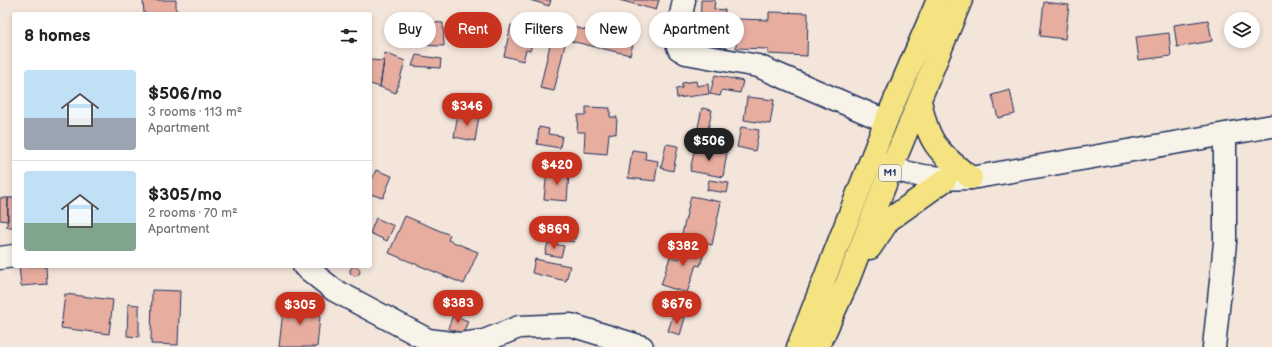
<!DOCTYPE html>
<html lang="en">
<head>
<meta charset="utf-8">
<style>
  body { margin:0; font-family:"Balsamiq Sans",sans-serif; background:#f2f2f2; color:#222; height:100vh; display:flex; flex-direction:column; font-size:15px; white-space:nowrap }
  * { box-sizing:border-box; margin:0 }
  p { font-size:13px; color:#767676 }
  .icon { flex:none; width:22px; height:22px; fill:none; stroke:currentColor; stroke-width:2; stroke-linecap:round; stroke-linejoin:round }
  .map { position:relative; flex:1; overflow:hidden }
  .drawer { position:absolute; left:12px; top:12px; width:360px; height:256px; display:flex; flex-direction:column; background:#fff; border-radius:4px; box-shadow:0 2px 6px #0003 }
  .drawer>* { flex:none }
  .top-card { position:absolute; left:384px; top:12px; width:380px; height:36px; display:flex; gap:8px }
  .fabs { position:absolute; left:1224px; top:12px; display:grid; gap:8px }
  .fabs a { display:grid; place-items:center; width:36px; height:36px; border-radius:50%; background:#fff; box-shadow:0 2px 6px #0003; font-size:20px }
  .price { position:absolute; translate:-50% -34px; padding:0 9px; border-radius:14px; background:#c8321e; color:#fff; font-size:13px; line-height:26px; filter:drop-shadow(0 1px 2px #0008) }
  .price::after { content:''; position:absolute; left:50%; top:24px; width:12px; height:9px; margin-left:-6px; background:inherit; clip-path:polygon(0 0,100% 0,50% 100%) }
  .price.current { background:#222; color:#fff }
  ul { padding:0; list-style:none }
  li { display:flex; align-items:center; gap:12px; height:100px; padding:0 12px }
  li+li { border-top:1px solid #e0e0e0 }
  li span { display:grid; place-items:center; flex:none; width:112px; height:80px; border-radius:4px; color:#555 }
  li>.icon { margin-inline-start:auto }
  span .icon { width:48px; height:48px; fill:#fffc; stroke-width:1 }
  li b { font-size:17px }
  h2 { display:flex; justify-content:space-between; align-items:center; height:48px; padding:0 12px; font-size:17px }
  .tag { padding:0 14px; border-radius:18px; background:#fff; box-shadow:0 2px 6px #0003; font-size:14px; line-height:36px }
  .tag.current { background:#c8321e; color:#fff }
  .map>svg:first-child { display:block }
  .building { fill:#e7aea0; stroke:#1b2f5e }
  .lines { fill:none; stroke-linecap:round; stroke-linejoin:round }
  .minor-casing { stroke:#1b2f5e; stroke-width:25 }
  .trunk-casing { stroke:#1b2f5e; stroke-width:25 }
  .minor { stroke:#f7f3e8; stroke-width:22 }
  .trunk { stroke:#f5e382; stroke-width:22 }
  .labels { text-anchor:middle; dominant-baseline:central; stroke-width:3.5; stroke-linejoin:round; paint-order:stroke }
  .shield { fill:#f7f3e8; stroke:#5d6a87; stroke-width:1 }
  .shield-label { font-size:10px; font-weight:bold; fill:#1b2f5e }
</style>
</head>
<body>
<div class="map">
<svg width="1272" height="347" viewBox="0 0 1272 347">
  <rect width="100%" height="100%" fill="#f4e5da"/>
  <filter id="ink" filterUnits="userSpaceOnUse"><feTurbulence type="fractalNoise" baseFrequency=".025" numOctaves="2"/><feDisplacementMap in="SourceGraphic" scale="8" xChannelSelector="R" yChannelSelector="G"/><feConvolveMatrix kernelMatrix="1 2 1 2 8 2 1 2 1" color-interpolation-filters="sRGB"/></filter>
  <g filter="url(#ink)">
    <path class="building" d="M143,0H176V14H144Z
      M530,0H551L549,6Z
      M619,0H659L656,10Z
      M701,0H715L714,9L725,10L724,39L712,38V31H700Z
      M1044,2L1069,5L1065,39L1040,36Z
      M769,12L808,13L807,56L768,54V49L736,48L737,19L769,20Z
      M688,16L697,17L696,39H687Z
      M1208,20L1212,41L1177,47L1174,25Z
      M414,21L443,23L444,46L410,45Z
      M555,23L634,41L630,55L566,40L554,91L540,88Z
      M511,25L530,29L528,37L534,38L530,51L526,50L523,61L504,56Z
      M1169,33L1171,56L1139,60L1136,37Z
      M385,53L405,61L396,93L380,87Z
      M416,55L441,59L440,68L412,66Z
      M370,60L384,61L380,87L370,84Z
      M715,75L743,81L740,93L722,90L720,96L710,94Z
      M696,81L697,86L708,84L709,94L677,98L676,89L682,88V83Z
      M1010,90L1015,114L998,118L992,95Z
      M747,97L774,100L770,124L744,120Z
      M586,107L610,108V117H617L616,134L609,133L607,154L584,152L585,132H577L578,115H586Z
      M702,108L712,110L706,140L696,137Z
      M458,113L479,116L475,141L454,137Z
      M539,127L549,129L548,134L562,136L560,148L537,144Z
      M741,127L759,130L755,151L737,147Z
      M666,144L678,146L673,171L661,168Z
      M695,147L727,152L723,177L690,171Z
      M632,150L646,152L645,159L658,161L655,181L628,178Z
      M376,170L392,176L383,198L370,194V184Z
      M547,171L569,173L567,201L544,199Z
      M709,180L729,183L727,193L707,190Z
      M691,196L721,202L712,245L681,238Z
      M0,198H8V221L0,220Z
      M8,198H14V227H7Z
      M405,216L450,235L448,240L478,252L464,284L389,253Z
      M376,218L394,226L387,241L370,233Z
      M554,221L566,224L565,229L577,231L574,242L543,236L545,225L553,226Z
      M685,241L706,247L700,266L696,265L687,293L661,285L670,257L679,259Z
      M548,243L564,246L561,257L545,254Z
      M535,259L570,266L566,281L532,273Z
      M350 271a5 5 0 1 1 10 0a5 5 0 1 1-10 0Z
      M19,266H46L47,284L21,286Z
      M152,290L180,291L178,345L151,344Z
      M65,294L113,300L109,334L61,328Z
      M284,302L321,306L317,347H279Z
      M128,304L139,305V337L127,336Z
      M453,315L468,321L463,334L448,328Z
      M673,315L685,318L680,335L668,331Z"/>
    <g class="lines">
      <g class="minor-casing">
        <path id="minor" d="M684,0L676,40L679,49L686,53L758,66L886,121
          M875,161C906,176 937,180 971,178L1272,126
          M0,258L14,256
          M304,266L334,290L428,340L459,344L468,343L484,341L519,327L571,325L642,347
          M1214,347L1225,243V134"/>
      </g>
      <g class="trunk-casing">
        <path id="trunk" d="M920,100C928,144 938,151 971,178
          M870,248L889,220L945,180
          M798,347L886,121L938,0
          M818,347L847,283L891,169L961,0"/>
      </g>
      <use href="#minor" class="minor"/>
      <use href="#trunk" class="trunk"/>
    </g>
  </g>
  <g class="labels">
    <rect class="shield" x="879" y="165" width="22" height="16" rx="3"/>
    <g class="shield-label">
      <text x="890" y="173">M1</text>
    </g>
  </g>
</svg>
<div class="fabs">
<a><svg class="icon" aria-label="layers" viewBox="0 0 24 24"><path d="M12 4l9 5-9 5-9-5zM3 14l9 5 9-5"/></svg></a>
</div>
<b class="price" style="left:467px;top:127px">$346</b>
<b class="price current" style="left:709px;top:162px">$506</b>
<b class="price" style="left:557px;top:186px">$420</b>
<b class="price" style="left:554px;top:250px">$869</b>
<b class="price" style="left:683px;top:267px">$382</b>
<b class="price" style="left:458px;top:324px">$383</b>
<b class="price" style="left:677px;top:325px">$676</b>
<b class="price" style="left:300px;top:326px">$305</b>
<div class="top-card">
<a class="tag">Buy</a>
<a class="tag current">Rent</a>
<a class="tag">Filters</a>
<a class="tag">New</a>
<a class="tag">Apartment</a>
</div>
<section class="drawer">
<h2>8 homes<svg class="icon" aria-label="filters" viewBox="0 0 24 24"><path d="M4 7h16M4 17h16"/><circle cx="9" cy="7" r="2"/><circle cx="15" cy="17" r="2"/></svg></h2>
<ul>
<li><span style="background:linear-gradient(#bfe0f5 60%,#9aa5b1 0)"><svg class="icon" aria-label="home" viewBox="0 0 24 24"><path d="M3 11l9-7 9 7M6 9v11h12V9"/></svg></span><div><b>$506/mo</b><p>3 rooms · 113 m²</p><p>Apartment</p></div></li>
<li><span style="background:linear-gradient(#bfe0f5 65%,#7fa58c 0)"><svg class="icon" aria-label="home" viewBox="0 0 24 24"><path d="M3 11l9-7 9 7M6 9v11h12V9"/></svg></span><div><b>$305/mo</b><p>2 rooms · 70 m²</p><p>Apartment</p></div></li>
</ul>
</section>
</div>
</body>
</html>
